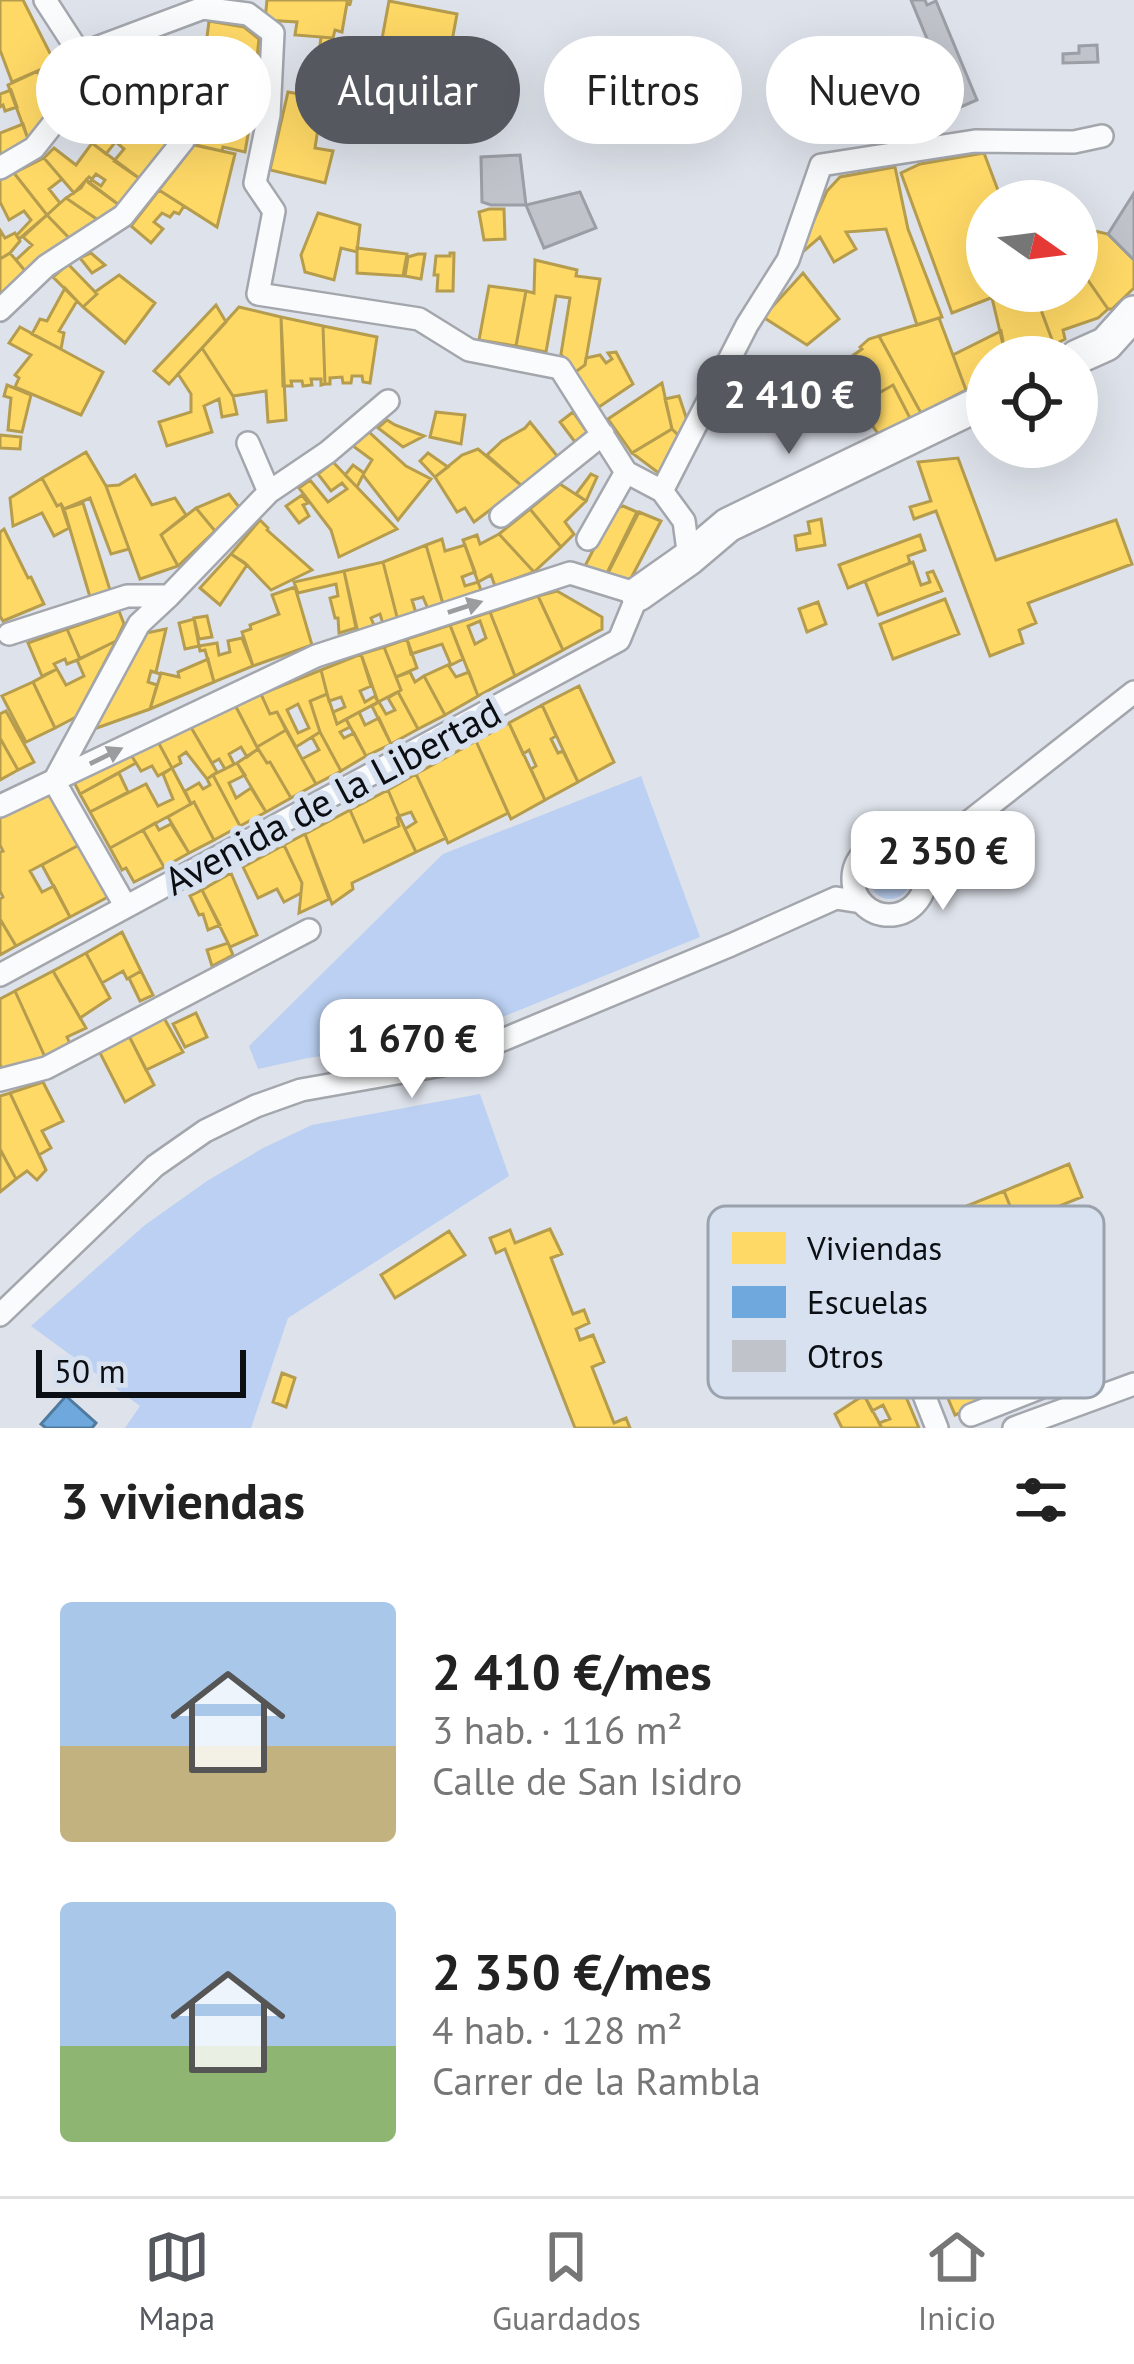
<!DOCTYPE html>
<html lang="es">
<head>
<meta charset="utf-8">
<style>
  body { margin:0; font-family:"PT Sans",sans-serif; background:#f2f2f2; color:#222; height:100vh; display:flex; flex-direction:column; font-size:45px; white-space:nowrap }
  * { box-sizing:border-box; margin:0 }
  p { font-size:39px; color:#767676 }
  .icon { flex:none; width:66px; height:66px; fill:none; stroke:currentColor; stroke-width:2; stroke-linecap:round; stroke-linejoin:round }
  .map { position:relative; height:1428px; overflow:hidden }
  .drawer { display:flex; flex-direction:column; background:#fff; flex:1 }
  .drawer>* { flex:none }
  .top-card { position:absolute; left:36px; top:36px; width:1062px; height:108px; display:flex; gap:24px }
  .needle { width:78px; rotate:104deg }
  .fabs { position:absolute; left:966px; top:180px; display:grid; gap:24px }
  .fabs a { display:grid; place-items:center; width:132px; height:132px; border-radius:50%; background:#fff; box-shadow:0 12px 48px #0002; font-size:60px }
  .scale { position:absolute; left:36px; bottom:30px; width:210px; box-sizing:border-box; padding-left:12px; border:6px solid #0b0e12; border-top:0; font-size:33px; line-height:42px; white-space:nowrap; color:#0b0e12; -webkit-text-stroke:9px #d8e1f0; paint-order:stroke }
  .price { position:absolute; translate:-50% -102px; padding:0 27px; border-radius:24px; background:#fff; color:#222; font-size:39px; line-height:78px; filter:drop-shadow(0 3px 6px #0008) }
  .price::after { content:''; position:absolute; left:50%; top:72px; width:36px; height:27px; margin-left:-18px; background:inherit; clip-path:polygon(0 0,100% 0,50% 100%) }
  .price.active { background:#55585e; color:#fff }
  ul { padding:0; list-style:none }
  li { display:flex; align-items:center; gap:36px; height:300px; padding:0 60px }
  li span { display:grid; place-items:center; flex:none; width:336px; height:240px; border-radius:12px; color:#555 }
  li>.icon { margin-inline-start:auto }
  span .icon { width:144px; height:144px; fill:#fffc; stroke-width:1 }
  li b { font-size:51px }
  h2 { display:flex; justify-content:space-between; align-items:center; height:144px; padding:0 60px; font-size:51px }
  .tag { padding:0 42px; border-radius:54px; background:#fff; box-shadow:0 12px 48px #0002; font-size:42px; line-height:108px }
  .tag.active { background:#55585e; color:#fff }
  .tabs { display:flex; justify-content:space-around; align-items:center; height:168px; border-top:3px solid #e0e0e0; background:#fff; font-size:33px; color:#767676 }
  .tabs a { display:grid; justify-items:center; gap:6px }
  .tabs .active { color:#55585e }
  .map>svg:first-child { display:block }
  .green { fill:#bbd0f2 }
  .homes { fill:#ffd966; stroke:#b69c4d; stroke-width:3; fill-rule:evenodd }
  .schools { fill:#6fa8dc; stroke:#517a9f; stroke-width:3 }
  .building { fill:#c0c4ca; stroke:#9b9ea5; stroke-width:3 }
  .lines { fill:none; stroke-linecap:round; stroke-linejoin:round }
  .street-casing { stroke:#a3a6ac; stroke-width:26 }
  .secondary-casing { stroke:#a3a6ac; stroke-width:38 }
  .street { stroke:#fafbfc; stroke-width:21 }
  .secondary { stroke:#fafbfc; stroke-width:33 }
  .oneway { fill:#9a9c9e }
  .labels { text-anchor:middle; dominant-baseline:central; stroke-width:12; stroke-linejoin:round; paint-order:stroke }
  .street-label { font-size:39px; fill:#0b0e12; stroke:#d8e1f0 }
  .key { fill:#d8e1f0; stroke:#9aa2ad; stroke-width:3 }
  .key-label { font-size:33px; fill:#0b0e12 }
</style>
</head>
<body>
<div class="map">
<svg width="1134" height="1428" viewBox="0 0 1134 1428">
  <rect width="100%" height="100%" fill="#dee2ea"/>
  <path class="green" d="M641,776L700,937L448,1039L308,1058L258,1069L249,1046L443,854Z
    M870 879a20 20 0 1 1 40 0a20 20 0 1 1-40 0Z
    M480,1094L509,1176L288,1318L251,1428H125L140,1406L31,1326L145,1225L207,1181L263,1148L312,1125Z"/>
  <path class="homes" d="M0,0H23L55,63L12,82L0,50Z
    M267,0H351L350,4L347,3L342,32L335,30L333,38L295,35L297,22L265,20Z
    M389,1L457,14L447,68L379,55Z
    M209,21L244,27L259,39L251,113L238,110L242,76L209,71L201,102L193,100L187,86L168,82L177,41L206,45Z
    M321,37L333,38L331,52L352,55L348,82L336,80L337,71L317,69Z
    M60,61L70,87L51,114L38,71Z
    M38,71L51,114L28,139L8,85Z
    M11,90L17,107L5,111L3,105L0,107V94Z
    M288,92L311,96L307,121L319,122L315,148L333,151L325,183L270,170Z
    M97,99L184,118L171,144L132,134L138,118L120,114L117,127L87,111Z
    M211,104L229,108L226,126L203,121Z
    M87,111L124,131L106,154L72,128Z
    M203,121L249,129L245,152L223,147L222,151L191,144Z
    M23,124L28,139L0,155V133Z
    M124,131L171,144L143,181L114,161L124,149L116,142Z
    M92,143L143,181L123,208L89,183L92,180L101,186L105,180L96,174L92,179L89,177L74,193L44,158L54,148L76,165Z
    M194,145L235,154L217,227L159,190Z
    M984,153L1002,201H987V291H1009L952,313L901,173L920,164Z
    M44,158L62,179L49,189L60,203L47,215L14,173Z
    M895,167L908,229L942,317L917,325L886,229L846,232L856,249L834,262L820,237L798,256L827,191L840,177Z
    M14,173L47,215L19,239L17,235L31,220L24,211L9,220L0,202V180Z
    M86,180L123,208L101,222L66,198L81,188Z
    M159,190L184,206L179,214L174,212L170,217L162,213L154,222L163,229L151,243L131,226Z
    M66,198L101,222L72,241L47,215Z
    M489,209H504L505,239L484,240L479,212Z
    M318,213L360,225L357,252L341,248L334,280L305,272L301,255Z
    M47,215L72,241L26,272L16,260L32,245L23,237Z
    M1077,227L1108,234L1134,260V288L1112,309H1108L1085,276L1077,278Z
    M0,230L5,238L15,233L20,241L10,253L0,259Z
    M357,248L407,254L403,276L357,273Z
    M10,253L26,272L0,297V259Z
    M91,253L105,265L92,273L80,258Z
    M450,253H454L453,291H437L438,275H434L436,256H450Z
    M418,254H425L421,279L405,276L408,257Z
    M535,260L577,270L576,276L600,279L585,365L574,373L561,354L570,298L556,296L546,352L516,346L526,291L534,293Z
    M68,264L97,294L83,307L53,277Z
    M803,273L839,319L807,345L763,317Z
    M119,275L155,303L125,343L83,307L97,294L95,292Z
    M1085,276L1108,309L1098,318L1063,330L1065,339L1054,345L1035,294L1044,291H1077V280Z
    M489,286L526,291L516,346L479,340Z
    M65,288L77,301L59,331L64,333L61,349L32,334L40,319L47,321Z
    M1009,291H1034L1054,345L1030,357H1006L992,298Z
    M216,305L226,322L169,384L154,371Z
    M239,307L281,317L286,420L268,422L266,391L233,396L202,348Z
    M281,317L323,326L325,384L321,385V379H311L312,385L303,386L302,381H291L292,386H283Z
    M939,318L966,390L921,413L879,336Z
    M323,326L377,337L370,383L363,382L362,376H352L351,383H343L342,377L330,378V384H325Z
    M20,327L103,372L81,415L15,387L19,378L15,375L31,355L9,343Z
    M1001,331L1006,357H987V379L966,390L953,355Z
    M879,336L921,413L910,418L893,385L858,405L834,369L862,349L860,347L869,339Z
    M202,348L233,396L237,414L222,417L219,399L204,406L212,432L167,446L159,422L191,412V394L178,374Z
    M616,352L633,384L599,407L574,373L585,365L586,358L600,355L606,363L612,359L608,353Z
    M823,380L839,403L830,411L813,386Z
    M662,383L672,429L632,453L608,419Z
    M7,385L31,395L22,432L8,430L11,398L4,396Z
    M893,385L910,418L879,435L858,405Z
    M679,396L687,420L679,436L672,429L665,399Z
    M436,412L465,415L461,444L430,437Z
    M573,412L587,432L575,442L560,422Z
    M387,420L395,425L424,436L403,447L378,428Z
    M530,422L558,457L522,486L487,455L502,441L525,428Z
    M672,429L679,436L660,474L632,453Z
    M369,432L406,466L431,479L398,520L363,475L357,487L345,475L353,465L364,473L372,460L353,446Z
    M0,435L21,437L20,449L0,448Z
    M478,449L522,486L474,522L465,508L457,512L435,477L462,455Z
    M86,452L106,486L129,549L111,554L90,498L64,509L61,504L57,506L42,478Z
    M428,453L448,467L435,477L420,461Z
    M958,458L996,560L1116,520L1132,564L1028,603L1036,623L1019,630L1023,643L990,656L936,511L914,519L910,507L931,501L918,462Z
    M333,462L397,529L339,557L331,530L299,488L310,480L328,502L347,489L342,483L331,491L318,474Z
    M591,474L597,477L586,501L576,494Z
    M135,475L152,505L175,498L186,515L161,535L178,566L140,579L106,486L119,485Z
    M42,478L57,506L61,504L69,528L54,536L42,513L13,526L10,498Z
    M560,484L586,501L565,522L574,534L561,547L530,509Z
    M229,494L239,507L215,531L196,508Z
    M302,495L308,503L303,505L309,516L299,523L286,506Z
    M83,503L110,590L90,597L64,509Z
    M623,506L637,512L606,575L585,566L614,509Z
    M196,508L215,531L178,566L161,535Z
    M530,509L561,547L534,572L499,534Z
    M639,512L661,521L628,584L607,575Z
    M821,519L825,545L797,550L795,536L810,533L808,522Z
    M260,520L268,528L267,530L312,570L271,590L245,563L231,554Z
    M4,529L28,578L31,577L44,604L3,621L0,616V532Z
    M499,534L534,572L495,586L491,575L478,582L463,540L477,535L480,544Z
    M920,535L925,550L908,556L910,563L848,588L839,565Z
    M442,539L445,551L465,545L475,572L462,577L465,586L478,582L481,590L443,604L426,545Z
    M426,545L443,604L428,609L423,597L412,600L416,613L398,621L383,562Z
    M231,554L247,565L220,605L200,588Z
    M383,562L398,621L384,627L380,614L371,618L376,630L359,637L344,571Z
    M913,562L921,585L930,582L927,573L933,571L942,591L878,615L865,581Z
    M344,571L356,628L339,633L338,618H335L330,598L338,596L336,584L298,593L294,582Z
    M295,587L312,645L253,666L242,632L251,629L250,625L279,614L272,595Z
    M557,591L602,617V629L563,650L538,596Z
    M538,596L563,650L515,676L490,612Z
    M945,599L959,634L893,659L880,624Z
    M818,602L826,624L807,632L799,609Z
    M119,611L124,624L116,641L80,659L67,629Z
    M490,612L515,676L478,696L450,625ZM480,621L486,638L475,644L468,626Z
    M207,616L212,637L199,639L194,618Z
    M194,619L199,646L185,649L179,623Z
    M450,625L463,659L451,665L442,644L411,654L407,639Z
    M67,629L80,659L67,664L65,659L54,664L57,669L42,676L28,643Z
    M166,629L156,672L160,674L151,671L148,682L157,685L150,709L94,729L146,633Z
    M242,638L253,666L214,682L205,650L200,651L199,646L217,643L219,655L230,652L228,641Z
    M407,639L417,668L396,677L384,647Z
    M116,641L76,717L55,728L33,682L57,669L66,685L84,676L77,660Z
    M384,647L401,690L378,702L361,654Z
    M361,654L371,686L360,691L365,702L375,696L378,702L337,724L333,712L345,707L341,697L329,701L321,670Z
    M208,659L214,682L150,709L161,673L179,677L178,672Z
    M448,665L456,677L469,672L478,696L445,715L424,676Z
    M321,670L327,694L310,701L320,732L296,747L277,712L270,714L261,694ZM298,704L309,728L298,733L287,710Z
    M410,672L415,682L424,676L445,715L418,729L398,692L401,690L396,677Z
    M33,682L55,728L26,742L2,696Z
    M579,686L614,762L578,782L542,705Z
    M398,692L418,729L391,744L372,706L379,702L386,714L395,710L388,698Z
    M261,694L270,714L277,712L286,730L257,747L235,705Z
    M327,694L337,724L346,719L350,727L340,732L344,738L354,733L366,756L341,771L320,732L310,701Z
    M235,705L258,749L247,757L241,747L229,754L234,764L225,769L219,759L212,763L189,724Z
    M542,705L556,736L551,739L558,753L563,751L578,782L545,800L531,769L536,766L529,750L523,754L509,723Z
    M6,711L34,762L18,770L0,738V714Z
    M359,712L365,725L379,718L391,744L366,756L346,719Z
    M509,723L545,800L511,819L476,741Z
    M189,724L217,772L207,779L186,752L179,757L181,763L172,768L156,738Z
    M286,730L316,784L291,798L270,762L267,763L257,747Z
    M320,732L341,771L316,784L302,759L319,750L312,737Z
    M0,738L18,770L0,780Z
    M156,738L172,768L158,776L152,766L141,771L128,750Z
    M476,741L508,813L448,843L416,774Z
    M258,749L267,763L270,762L291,798L266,812L237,763Z
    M128,750L136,763L80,794L74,782Z
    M237,763L245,775L229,783L236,798L251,788L266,812L240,826L213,775Z
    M172,768L191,804L110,848L90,812L146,784L158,806L173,799L163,774Z
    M119,773L128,792L90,812L80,794Z
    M416,774L446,838L416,852L405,829L416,822L411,812L399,816L388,790Z
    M213,775L240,826L214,840L194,802L191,804L185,791L199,783L203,789L210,785L207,779Z
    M46,786L79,845L30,871L42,892L54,886L70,917L16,946L0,919V899L3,897L0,891V852L3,851L0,845V812Z
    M388,790L399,816L397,818L399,826L364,842L350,810Z
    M194,802L214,840L189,853L168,817Z
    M350,810L364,842L399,826L397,818L399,816L416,852L352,883L353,889L332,904L305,834Z
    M155,823L159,830L171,824L189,853L164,867L143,830Z
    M143,830L164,867L134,882L126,868L122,870L110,848Z
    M305,834L329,899L299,913L302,883L284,845Z
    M79,845L108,897L70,917L42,865Z
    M284,845L302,883L301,893L284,902L277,889L258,898L243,867Z
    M231,873L257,935L230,947L202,890Z
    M202,890L220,925L208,930L203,914L199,915L190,896Z
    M0,919L16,946L0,955Z
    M122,932L141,971L127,979L123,971L102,983L86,953Z
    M228,943L233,955L212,966L207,950Z
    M86,953L110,998L80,1018L53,971Z
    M53,971L86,1028L67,1037L70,1044L45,1057L15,991Z
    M141,971L153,995L140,1001L129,978Z
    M15,991L45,1057L4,1077L0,1064V999Z
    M196,1013L207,1037L185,1047L173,1024Z
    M164,1018L183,1052L146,1070L129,1036Z
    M129,1036L154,1085L125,1102L99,1051Z
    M43,1082L63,1121L42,1131L51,1148L39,1155L10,1093Z
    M10,1093L46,1170L37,1180L27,1171L16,1179L0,1149V1096Z
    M0,1149L16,1179L0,1192Z
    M1069,1164L1082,1197L1017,1223L1004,1191Z
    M1004,1191L1017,1223L958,1248L944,1215Z
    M550,1229L562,1254L551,1258L573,1314L584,1310L589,1323L576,1329L580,1340L593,1335L604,1362L592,1367L614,1423L626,1418L630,1428H575L505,1249L496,1253L490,1238L510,1230L515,1243Z
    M449,1231L465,1255L395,1298L381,1275Z
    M1005,1358L1019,1389L955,1415L942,1384Z
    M282,1373L295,1378L286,1407L273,1402Z
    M896,1373L919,1428H882L879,1423L890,1419L883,1405L872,1411L861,1389Z
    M864,1395L882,1428H842L835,1414Z"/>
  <path class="schools" d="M66,1396L96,1423L92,1428H46L41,1424Z"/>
  <path class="building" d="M911,0H925L927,5L936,1L977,100L956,109Z
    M1097,45L1098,62L1063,63V54L1079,53V46Z
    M520,155L526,205H491L482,202L481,157Z
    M580,192L596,228L544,248L526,205Z
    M1134,193V260L1108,234Z"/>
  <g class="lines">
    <g class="street-casing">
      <path id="street" d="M80,54L203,8L248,14L273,33L269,115L255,183L274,211L258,294L419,319L469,350L560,368L626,472L662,491
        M0,168L34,148L90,77L80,54L45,0
        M0,310L46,266L123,216L183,141L199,109L90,77
        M248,443L269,492
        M501,516L603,434
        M588,539L626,472
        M689,558L684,521L662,491L747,325L788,260L821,165L975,141L1074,142L1102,136
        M9,634L127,596H169L269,492L328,452L388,401
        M0,806L316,656L570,573L638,594L619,640L0,975
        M853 879a36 36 0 1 1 72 0a36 36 0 1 1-72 0Z
        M919,861L1134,692
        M126,907L54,781L139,624L169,596
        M0,1080L46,1068L309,930
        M0,1315L155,1166L205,1131L256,1106L301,1090L442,1065L731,945L836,898L861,902
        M914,1370L1065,1308
        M937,1428L887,1301L1035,1239L1042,1244L1086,1365L1080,1372L971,1415
        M1014,1428L1134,1384"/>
    </g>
    <g class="secondary-casing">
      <path id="secondary" d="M1077,357L1106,344L1134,313
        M638,594L689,558L728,525L987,400"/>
    </g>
    <use href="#street" class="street"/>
    <use href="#secondary" class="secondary"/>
  </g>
  <defs><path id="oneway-solid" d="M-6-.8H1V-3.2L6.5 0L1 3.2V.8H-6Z" transform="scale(3)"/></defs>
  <g class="oneway">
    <use href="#oneway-solid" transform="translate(465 607) rotate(-18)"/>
    <use href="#oneway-solid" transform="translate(106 756) rotate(-26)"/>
  </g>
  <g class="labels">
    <g class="street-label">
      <text transform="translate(332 796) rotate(-28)">Avenida de la Libertad</text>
    </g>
  </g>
  <rect x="708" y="1206" width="396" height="192" rx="18" class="key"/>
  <rect x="732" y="1232" width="54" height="32" fill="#ffd966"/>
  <rect x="732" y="1286" width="54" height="32" fill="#6fa8dc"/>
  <rect x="732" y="1340" width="54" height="32" fill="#c0c4ca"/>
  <g class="key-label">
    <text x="807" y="1260">Viviendas</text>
    <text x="807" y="1314">Escuelas</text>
    <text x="807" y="1368">Otros</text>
  </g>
</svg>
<div class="fabs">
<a><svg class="needle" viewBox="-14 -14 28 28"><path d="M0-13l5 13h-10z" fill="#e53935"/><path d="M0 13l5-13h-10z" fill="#767676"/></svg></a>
<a><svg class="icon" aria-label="locate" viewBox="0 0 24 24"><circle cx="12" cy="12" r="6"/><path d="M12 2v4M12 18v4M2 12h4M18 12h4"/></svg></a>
</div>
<div class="scale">50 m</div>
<b class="price active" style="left:789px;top:457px">2 410 €</b>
<b class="price" style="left:943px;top:913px">2 350 €</b>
<b class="price" style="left:412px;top:1101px">1 670 €</b>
<div class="top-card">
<a class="tag">Comprar</a>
<a class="tag active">Alquilar</a>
<a class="tag">Filtros</a>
<a class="tag">Nuevo</a>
</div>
</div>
<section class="drawer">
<h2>3 viviendas<svg class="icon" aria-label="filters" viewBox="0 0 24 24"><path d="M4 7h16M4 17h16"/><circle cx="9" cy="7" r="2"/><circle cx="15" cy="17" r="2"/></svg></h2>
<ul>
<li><span style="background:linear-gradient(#a9c7e8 60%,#c2b280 0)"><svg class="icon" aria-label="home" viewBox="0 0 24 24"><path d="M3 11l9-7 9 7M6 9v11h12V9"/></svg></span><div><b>2 410 €/mes</b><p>3 hab. · 116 m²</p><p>Calle de San Isidro</p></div></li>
<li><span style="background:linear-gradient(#a9c7e8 60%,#8fb573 0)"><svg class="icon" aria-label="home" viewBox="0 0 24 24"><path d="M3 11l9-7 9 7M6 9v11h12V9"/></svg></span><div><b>2 350 €/mes</b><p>4 hab. · 128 m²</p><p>Carrer de la Rambla</p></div></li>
</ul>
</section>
<nav class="tabs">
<a class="active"><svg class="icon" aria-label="map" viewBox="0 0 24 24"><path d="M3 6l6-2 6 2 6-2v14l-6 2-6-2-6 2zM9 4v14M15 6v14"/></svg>Mapa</a>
<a><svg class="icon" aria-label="saved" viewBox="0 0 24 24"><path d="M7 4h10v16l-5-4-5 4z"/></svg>Guardados</a>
<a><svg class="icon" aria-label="home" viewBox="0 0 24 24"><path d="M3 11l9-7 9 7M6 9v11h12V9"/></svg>Inicio</a>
</nav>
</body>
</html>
